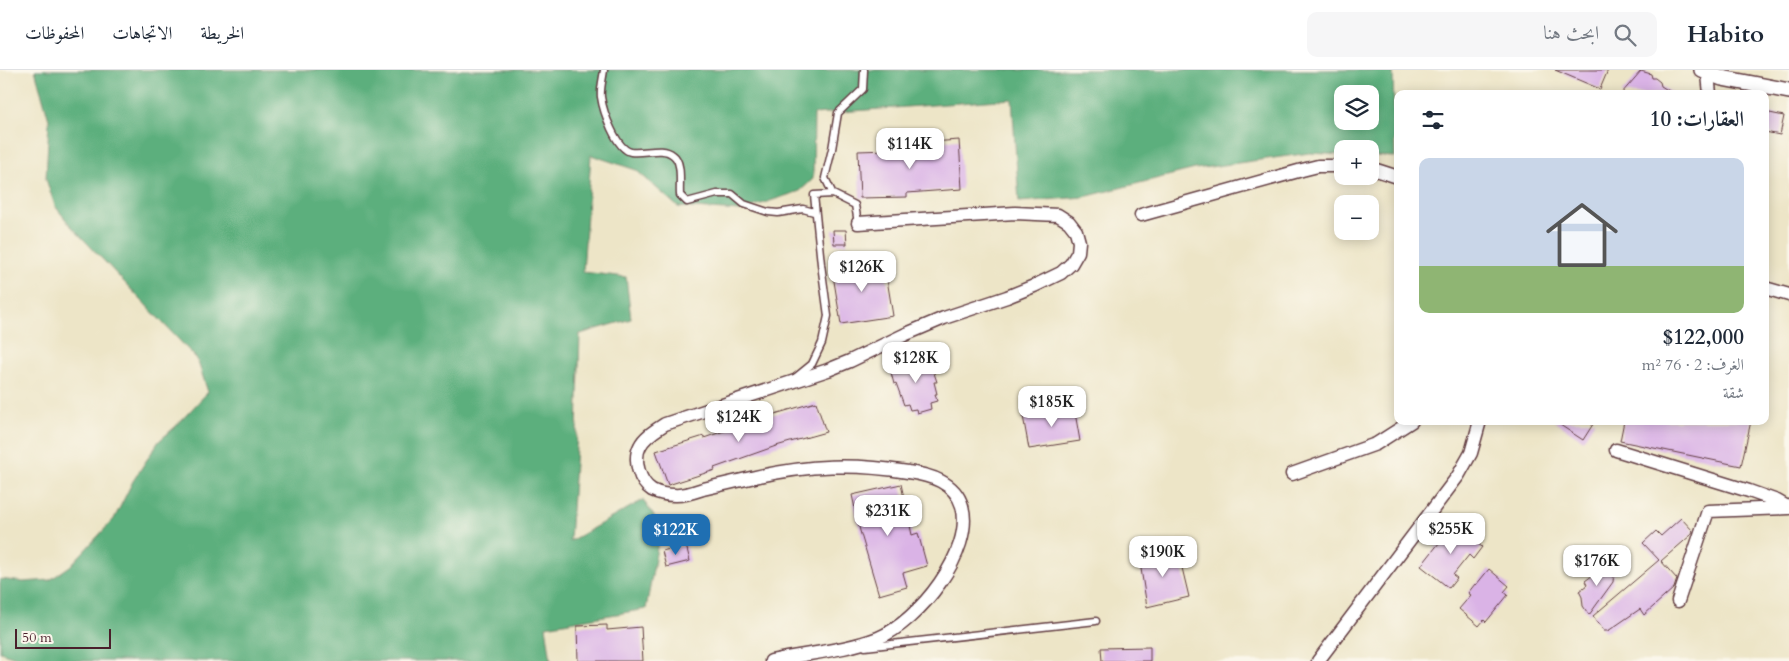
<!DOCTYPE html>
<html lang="ar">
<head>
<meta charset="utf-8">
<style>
  body { margin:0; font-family:Cardo,Amiri,serif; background:#f6f6f7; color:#1f2937; direction:rtl; height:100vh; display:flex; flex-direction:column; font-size:19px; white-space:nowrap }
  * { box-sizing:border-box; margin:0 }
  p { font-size:16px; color:#747a83 }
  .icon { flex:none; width:28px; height:28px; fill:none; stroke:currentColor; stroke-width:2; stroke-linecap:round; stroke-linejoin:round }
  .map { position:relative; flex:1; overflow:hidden; direction:ltr }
  .details { position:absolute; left:1394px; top:20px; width:375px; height:335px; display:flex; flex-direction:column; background:#fff; border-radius:10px; box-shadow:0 2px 12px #0003; direction:rtl }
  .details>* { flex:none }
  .fabs { position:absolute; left:1334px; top:15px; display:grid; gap:10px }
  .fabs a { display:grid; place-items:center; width:45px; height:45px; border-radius:10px; background:#fff; box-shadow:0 2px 12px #0003; font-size:25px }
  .scale { position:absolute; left:15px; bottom:12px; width:96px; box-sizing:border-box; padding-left:5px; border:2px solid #4a1f2b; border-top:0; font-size:14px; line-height:18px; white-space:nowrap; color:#4a1f2b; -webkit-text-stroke:4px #fbf7ec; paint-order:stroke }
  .price { position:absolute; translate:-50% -42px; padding:0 11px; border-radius:10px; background:#fff; color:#222; font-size:16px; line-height:32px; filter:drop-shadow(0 1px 2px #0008) }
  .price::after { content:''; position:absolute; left:50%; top:30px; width:15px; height:11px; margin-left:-8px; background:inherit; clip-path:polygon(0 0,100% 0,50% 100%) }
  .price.selected { background:#1f6fb2; color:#fff }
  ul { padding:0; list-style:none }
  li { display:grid; align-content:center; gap:10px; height:265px; padding:0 25px }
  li+li { border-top:1px solid #e0e1e3 }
  li span { display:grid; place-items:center; height:155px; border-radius:10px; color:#555 }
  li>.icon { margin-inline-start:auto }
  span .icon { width:90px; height:90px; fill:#fffc; stroke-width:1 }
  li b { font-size:21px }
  h2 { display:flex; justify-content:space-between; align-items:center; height:60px; padding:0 25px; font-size:21px }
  header { display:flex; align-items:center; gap:30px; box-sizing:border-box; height:70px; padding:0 25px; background:#fff; border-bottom:1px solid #e0e1e3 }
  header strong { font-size:24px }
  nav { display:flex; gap:28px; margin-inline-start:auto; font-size:18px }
  .search { width:350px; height:45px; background:#f6f6f7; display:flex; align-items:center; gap:12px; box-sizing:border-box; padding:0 18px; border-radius:10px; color:#747a83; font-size:19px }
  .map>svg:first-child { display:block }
  .forest { fill:#5caf7d; stroke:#536754; fill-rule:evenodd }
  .building { fill:#dab3e6 }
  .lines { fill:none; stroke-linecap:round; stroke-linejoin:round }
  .service-casing { stroke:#623d42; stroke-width:9 }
  .minor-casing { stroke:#623d42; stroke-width:15 }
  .tertiary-casing { stroke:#623d42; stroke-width:18 }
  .service { stroke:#fff; stroke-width:6 }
  .minor { stroke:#fff; stroke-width:12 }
  .tertiary { stroke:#fff; stroke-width:15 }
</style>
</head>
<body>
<header>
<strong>Habito</strong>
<div class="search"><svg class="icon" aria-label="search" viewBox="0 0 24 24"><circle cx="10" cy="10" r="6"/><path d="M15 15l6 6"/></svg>ابحث هنا</div>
<nav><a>الخريطة</a><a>الاتجاهات</a><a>المحفوظات</a></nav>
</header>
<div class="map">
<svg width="1789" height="591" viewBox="0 0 1789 591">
  <rect width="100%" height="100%" fill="#fbf7ec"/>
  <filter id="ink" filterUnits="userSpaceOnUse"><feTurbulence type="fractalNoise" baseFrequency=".02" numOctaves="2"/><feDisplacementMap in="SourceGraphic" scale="10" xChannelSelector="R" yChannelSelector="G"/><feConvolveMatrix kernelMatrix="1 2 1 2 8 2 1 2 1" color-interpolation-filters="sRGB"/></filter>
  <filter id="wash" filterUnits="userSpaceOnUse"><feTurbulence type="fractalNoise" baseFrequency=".0096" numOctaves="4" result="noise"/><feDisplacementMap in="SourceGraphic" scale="20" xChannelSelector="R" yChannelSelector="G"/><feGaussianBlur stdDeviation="1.12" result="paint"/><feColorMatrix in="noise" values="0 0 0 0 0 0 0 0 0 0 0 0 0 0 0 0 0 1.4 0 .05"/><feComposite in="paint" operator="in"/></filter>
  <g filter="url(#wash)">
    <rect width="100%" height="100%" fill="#ede5c7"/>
    <path class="forest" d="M35,0H1393L1395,87L1370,86V79H1342V85L1310,83L1195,99L1084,127L1019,132L1012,29L814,44L813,109L800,121L740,141L678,137L636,100L591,85L583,202L626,207L631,249L580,264L577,362L570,471L643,430L661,456L646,539L546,556L551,591H27L0,582V509L23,512L50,510L70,496L114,449L133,411L159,371L175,357L208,322L197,289L70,155L55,136L46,109L49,50ZM1342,24H1370V51H1342Z"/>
    <g id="blocks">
      <path class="building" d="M1555,0H1608L1600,19Z
        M1641,1L1651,4L1652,8H1655L1660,12L1661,16L1674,24H1621Z
        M1765,42L1784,46L1780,65L1765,62Z
        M959,70L962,119L907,123V127L860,128L858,81L918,79V73Z
        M833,160H846L847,174H834Z
        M884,191L893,246L841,254L832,199Z
        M932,288L935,300H933L937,312H934L937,324H935L937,331L930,333L931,339L917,343L916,339L910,340L908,334L904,335L896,313L894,314L890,299Z
        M816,332L826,362L776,376L714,398L715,400L668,415L656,381L704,366V368L761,348Z
        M1074,337L1080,371L1029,379L1023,346Z
        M1554,351H1595L1583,370Z
        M1624,351H1751L1741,396L1620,371Z
        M901,414L912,465L918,463L927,496L903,503L907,517L879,525L860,461L852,425Z
        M1681,448L1693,461L1691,465L1661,491L1677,509L1674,518L1644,545L1640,539L1608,561H1604L1593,546L1659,490L1643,473L1656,461L1661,466Z
        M1454,454L1482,477L1473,489L1469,485L1453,505L1457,508L1449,518L1421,496Z
        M686,475L690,491L666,497L662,481Z
        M1178,481L1189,527L1147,537L1139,486Z
        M1615,489L1613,512L1589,545L1583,536L1582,527L1579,521L1587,515L1585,511Z
        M1489,499L1509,516L1504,522L1508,525L1486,552L1484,550L1479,556L1459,539L1471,525L1468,523L1475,514L1476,515Z
        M607,555V560L641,557L643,591H578L577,556Z
        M1150,577V591H1102L1101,578Z"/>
    </g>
  </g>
  <g filter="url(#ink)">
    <use href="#blocks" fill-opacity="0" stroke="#623d42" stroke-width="1"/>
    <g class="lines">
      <g class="service-casing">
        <path id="service" d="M604,0C603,8 600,19 601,27C603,41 616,79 631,82C644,84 663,76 673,85C683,92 679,114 680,125L687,132L717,124H732L744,134L768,142L778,143L803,139L814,142
          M833,124L825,108L832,79L838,43L863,19L864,0
          M796,307L812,294L822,273L828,246L821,194L814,125L833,124L855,135L858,153
          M865,577L1096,551"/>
      </g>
      <g class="minor-casing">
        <path id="minor" d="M1708,4L1710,24
          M1370,98L1398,107
          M1141,145L1302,100L1318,96H1342
          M1765,218L1789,225
          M1616,380L1749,421L1777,431L1789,438
          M1292,404L1376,374L1412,351
          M1678,531L1708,441L1789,438
          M771,591C807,583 844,581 878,568C918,552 975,481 962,436C955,412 930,405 908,402C853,393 809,395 755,407C738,411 720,415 703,419C694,422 683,426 674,425C667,425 658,423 652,420C639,412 633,389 640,376C645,366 656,360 665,354L828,300L850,291L904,265L944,248L1007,227L1034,216L1061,203L1071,194L1078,182L1079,172L1076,161L1069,152L1058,145L1015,143L858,153
          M1318,591L1458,406L1471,383L1480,351"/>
      </g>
      <g class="tertiary-casing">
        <path id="tertiary" d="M1702,0L1722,8L1789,21"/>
      </g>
      <use href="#service" class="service"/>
      <use href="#minor" class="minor"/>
      <use href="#tertiary" class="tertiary"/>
    </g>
  </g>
</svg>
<div class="fabs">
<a><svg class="icon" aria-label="layers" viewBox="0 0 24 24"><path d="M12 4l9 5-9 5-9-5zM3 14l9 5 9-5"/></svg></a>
<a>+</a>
<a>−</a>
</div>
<div class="scale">50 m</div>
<b class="price" style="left:910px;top:100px">$114K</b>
<b class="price" style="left:862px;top:223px">$126K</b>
<b class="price" style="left:916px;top:314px">$128K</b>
<b class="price" style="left:1052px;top:358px">$185K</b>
<b class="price" style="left:739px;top:373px">$124K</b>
<b class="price" style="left:888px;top:467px">$231K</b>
<b class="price" style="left:1451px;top:485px">$255K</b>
<b class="price selected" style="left:676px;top:486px">$122K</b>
<b class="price" style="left:1163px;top:508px">$190K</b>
<b class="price" style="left:1597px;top:517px">$176K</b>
<section class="details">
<h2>العقارات: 10<svg class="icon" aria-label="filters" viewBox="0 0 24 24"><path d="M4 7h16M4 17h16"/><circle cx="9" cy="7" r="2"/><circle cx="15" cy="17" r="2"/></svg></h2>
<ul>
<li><span style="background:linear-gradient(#c9d6e8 70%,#8fb573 0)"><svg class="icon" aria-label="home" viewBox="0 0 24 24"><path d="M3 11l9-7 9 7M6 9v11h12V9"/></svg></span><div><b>$122,000</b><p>الغرف: 2 · 76 m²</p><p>شقة</p></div></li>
</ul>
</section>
</div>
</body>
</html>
